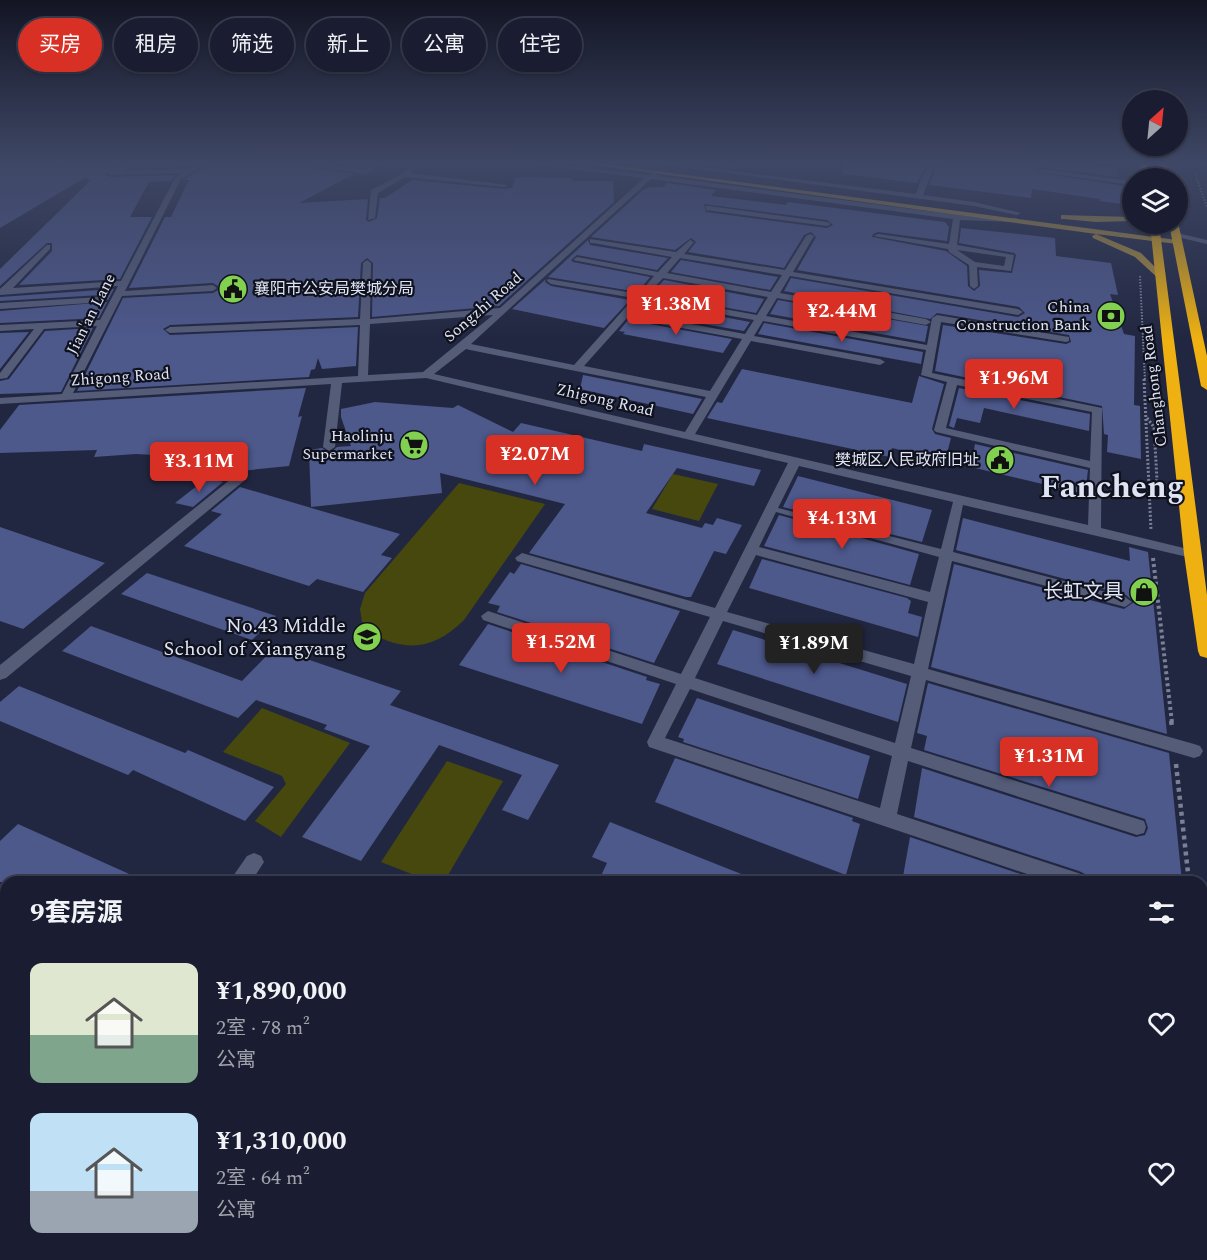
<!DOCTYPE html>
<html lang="zh">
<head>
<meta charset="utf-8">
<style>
  body { margin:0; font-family:Spectral,"Noto Sans SC",serif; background:#272a3d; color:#f1f3f6; height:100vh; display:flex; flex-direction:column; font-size:22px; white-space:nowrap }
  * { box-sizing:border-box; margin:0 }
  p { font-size:20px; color:#9fa2ab }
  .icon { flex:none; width:33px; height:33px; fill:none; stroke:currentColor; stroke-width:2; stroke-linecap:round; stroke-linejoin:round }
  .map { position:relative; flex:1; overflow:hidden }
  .panel { position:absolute; left:0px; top:876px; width:1208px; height:384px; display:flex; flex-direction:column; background:#1a1d31; border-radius:18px 18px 0 0; box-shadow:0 2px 4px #0004,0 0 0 2px #383b4d }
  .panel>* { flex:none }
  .banner { position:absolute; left:18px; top:18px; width:600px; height:54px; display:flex; gap:12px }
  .needle { width:39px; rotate:27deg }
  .controls { position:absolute; left:1122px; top:90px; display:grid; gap:12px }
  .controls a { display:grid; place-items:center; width:66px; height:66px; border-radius:50%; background:#1a1d31; box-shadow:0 2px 4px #0004,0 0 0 2px #383b4d; font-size:30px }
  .price { position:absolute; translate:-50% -51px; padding:0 14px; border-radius:6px; background:#d93025; color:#fff; font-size:20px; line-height:39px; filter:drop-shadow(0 2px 3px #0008) }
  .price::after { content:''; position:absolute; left:50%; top:36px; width:18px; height:14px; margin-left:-9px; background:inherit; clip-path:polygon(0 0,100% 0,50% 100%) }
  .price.active { background:#222; color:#fff }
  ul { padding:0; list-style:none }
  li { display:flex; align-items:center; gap:18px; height:150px; padding:0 30px }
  li span { display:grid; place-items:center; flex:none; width:168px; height:120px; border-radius:12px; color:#555 }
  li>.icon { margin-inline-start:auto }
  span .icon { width:72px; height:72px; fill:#fffc; stroke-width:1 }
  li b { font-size:26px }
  h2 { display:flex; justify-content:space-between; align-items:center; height:72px; padding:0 30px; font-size:26px }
  .chip { padding:0 21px; border-radius:27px; background:#1a1d31; box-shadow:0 2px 4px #0004,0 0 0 2px #383b4d; font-size:21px; line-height:54px }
  .chip.active { background:#d93025; color:#fff }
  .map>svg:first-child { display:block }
  .green { fill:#46480d }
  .building { fill:#4d588b; fill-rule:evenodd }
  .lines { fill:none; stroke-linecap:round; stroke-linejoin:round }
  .path-far4 { stroke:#7b8096; stroke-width:2; stroke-dasharray:1.5 1.5; stroke-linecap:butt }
  .path-far3 { stroke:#7b8096; stroke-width:3; stroke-dasharray:2 2; stroke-linecap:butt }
  .path-far2 { stroke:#7b8096; stroke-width:4; stroke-dasharray:3 3; stroke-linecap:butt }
  .path-far1 { stroke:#7b8096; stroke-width:4.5; stroke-dasharray:4 4; stroke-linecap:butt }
  .path { stroke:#7b8096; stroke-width:6; stroke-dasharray:4.5 4.5; stroke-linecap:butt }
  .minor { fill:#545c78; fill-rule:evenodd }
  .major { fill:#b08f3a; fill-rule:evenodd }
  .highway { fill:#eeb111; fill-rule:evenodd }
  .labels { text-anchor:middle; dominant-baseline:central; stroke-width:4.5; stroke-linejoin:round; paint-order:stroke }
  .far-poi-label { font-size:16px; fill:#dfe4f5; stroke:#0f111d; text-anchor:end }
  .far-street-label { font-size:16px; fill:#dfe4f5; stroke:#0f111d }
  .poi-label { font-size:20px; fill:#dfe4f5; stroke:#0f111d; text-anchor:end }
  .town-label { font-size:32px; font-weight:bold; fill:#dfe4f5; stroke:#0f111d }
</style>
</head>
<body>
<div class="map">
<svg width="1207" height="1260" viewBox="0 0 1207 1260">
  <rect width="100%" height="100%" fill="#222741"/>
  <path class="green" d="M673,474L718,484L699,521L652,509Z
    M459,483L545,504L464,620C431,653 400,652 363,628L360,609L365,593Z
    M262,708L350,743L281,837L255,821L286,784L282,776L223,752Z
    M447,761L503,781L444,882H432L381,862Z
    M6,1068V1201L0,1208V1076Z
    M38,1254H331L329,1260H33Z"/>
  <path class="building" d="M0,163L61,166L67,163H125L105,174L110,177L175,175L171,181L149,182L130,217H152L120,279L19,285L52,251V243H47L0,286V269L90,181L86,177L0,228Z
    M140,163H198L188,167L132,168Z
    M211,163H314L312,166L314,168L354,174L299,203L368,199L366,220L369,222L377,218L380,198H385L412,180L504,189L512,188L516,177L571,178L574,181H613L614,202L499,306L489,305L488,307L372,317L373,263L367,258L361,263L358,317L170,325L163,329L170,335L358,327L356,366L322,369L318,358L315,369L311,370L309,377L77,391L123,298L213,293L218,290V286L213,283L129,288L165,217H171L189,180H183Z
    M695,163H742L736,169L693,164Z
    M843,163H933L925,168L917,183L843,174Z
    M943,163H1069L1117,168L1118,177L1040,167L1036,172L1124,186L1122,204L1100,201V199L1032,189L1031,198L929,185L935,170Z
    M667,183L716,190L711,196L786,205L788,202L945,222L949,227L947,241L878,232L873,234L872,237L946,251L967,266L968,286L974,291L980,286L979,270L1012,273L1016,255L1014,253L959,243L961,228L1055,238L1056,256L1111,263L1118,295L1110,294L1124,334L1135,336L1134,405L1140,406L1141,459L1107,452L1108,435L1104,434L1102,406L935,371L943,325L1066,344L1071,342L1069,335L937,313L930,319L784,291L791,278L1018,317L1025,313L1019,307L797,270L816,237L811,232L804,235L784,268L688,252L696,242L691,238L675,250L591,237L643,190L650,187H663ZM704,204L827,220L833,225L827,228L706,212Z
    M588,240L590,245L668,258L657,270L577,255L571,260L573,262L650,277L638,292L548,277Z
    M681,260L778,277L770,290L671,272Z
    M546,279L545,282L551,286L630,300L604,328L512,309Z
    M664,280L764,299L756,313L651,294Z
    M114,289L108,300L101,295L0,301V297Z
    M778,300L928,326L925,342L770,314Z
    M107,302L99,318L0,323V311Z
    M644,302L750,322L744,331L635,312Z
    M628,320L732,339L723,353L623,334L625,332L619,331Z
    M764,323L923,352L921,364L758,334Z
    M93,328L61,392L0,394V381L9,379L45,331Z
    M29,332L0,369V333Z
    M742,369L912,403L919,376L944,384L932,429L935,434L951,438L945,461L892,448L890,457L707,418L717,402L722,403Z
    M583,375L668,392L702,399L693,414L580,389Z
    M306,388L298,417L302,416L289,466L211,474L231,459L136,454L94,457L97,450L0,453V430L19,405Z
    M959,388L1090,414L1089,431L984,408L980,423L957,418L954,428L949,426Z
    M375,402L453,408L458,405L513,432L521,423L642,451L644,444L761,470L754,486L677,468L646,513L702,528L705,523L713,525L717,518L742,525L726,554L714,551L691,597H686L529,553L565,504L440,473L442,493L311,507L309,450L322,448L330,453L337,447L351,446L341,417V409Z
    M975,444L1088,470L1085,494L971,467Z
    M798,476L932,510L922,542L783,507Z
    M207,478L223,482L193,507L175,503Z
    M240,487L400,534L381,555L392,558L363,592L317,579L309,586L184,546L222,514L211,511Z
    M779,515L919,554L910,585L764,546Z
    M963,518L1130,561L1129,547L1148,552L1167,734L931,667L954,564L1124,609L1134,602L1126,595L956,550Z
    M0,527L105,563L23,629L0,621Z
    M762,559L907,598L911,601L908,613L922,617L918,637L749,588Z
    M521,564L680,611L654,663L497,612L500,606L488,603L510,572L514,574Z
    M147,573L276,616L252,640L121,594Z
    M488,624L647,677L646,680L660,684L642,724L459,665Z
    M91,626L242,681L274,648L401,691L390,705L559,765L528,820L502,810L522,775L439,745L361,861L302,837L370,746L324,729L327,725L256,700L238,718L62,651Z
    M733,630L907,684L898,722L717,664Z
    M928,683L1169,753L1182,882H1132L1107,874L1106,882H1090L1087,875L1079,871L914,817L922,768L1136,837L1145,835L1148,828L1145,819L924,750L927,736L917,733Z
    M19,686L185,753L188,750L274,787L245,821L133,770L128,775L0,721V702Z
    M697,698L870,756L858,799L683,742L684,739L678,737Z
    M675,758L853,818L852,821L860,824L846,875L655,802Z
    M610,822L759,881L758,882H598L607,863L592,857Z
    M18,824L147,882H0V841Z
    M910,837L1044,882H902Z"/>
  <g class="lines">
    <path class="path-far4" d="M1195,174L1207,207
      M1140,276L1145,381"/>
    <path class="path-far3" d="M1144,379L1151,530
      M1147,418L1154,427L1157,480L1150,485"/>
    <path class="path-far2" d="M1153,558L1172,723"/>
    <path class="path-far1" d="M1171,721L1172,726
      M1176,764L1189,882"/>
    <path class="path" d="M1202,992L1207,1044"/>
    <path class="minor" d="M130,163H138L122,171L189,169L202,163H209L181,179L125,291L213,285L217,288L213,291L122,296L73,393L358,376L360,325L170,333L165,330L170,327L360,319L363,263L367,260L371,263L370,319L500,308L644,178L541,165L538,163L648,175L655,173L658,176L981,218H1017L1018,220L1014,222L960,220L957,245L1014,255L1011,271L977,267L978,286L974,289L970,286L969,265L949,252L948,249L874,236L878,234L949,244L953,219L651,179L471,344L574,365L634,298L551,284L547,281L548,279L639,294L654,276L573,260L577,257L658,272L672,257L593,243H590V239L676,252L690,240L694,242L684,254L785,270L806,236L810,234L814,236L793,272L1018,309L1023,312L1018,315L790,276L780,293L926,319L931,322L926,325L777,298L766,316L927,345L932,318L937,315L1069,337V341L1066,342L941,322L932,373L1102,408L1101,528L1192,550L1199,554L1192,558L963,505L953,552L1125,597L1132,602L1125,607L952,561L928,669L1194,744L1200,746L1203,751L1200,756L1194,758L926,680L911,748L1144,821L1146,827L1144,833L1137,835L908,761L897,814L1078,873L1085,876L1088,882H1051L649,747L647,742L676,684L483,620L481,616L488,611L681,674L710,617L517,561L515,558L522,553L715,608L788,463L426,378L342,383L335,447L329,451L323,447L331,384L0,404V398L62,394L97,326L44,329L7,378L0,379V373L34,329L0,331V325L100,320L118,286L0,295V289L47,245H50V249L13,288L121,281L175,178L182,173L110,175L107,173ZM957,250L1006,257L1004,266L975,262ZM680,258L782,275L771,292L667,273ZM663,278L768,297L757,315L647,295ZM643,300L754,320L745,334L631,313ZM493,315L423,372L368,375L370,324ZM627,318L742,339L710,391L584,366ZM763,321L926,350L921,375L947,382L934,430L936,432L1090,468L1088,525L695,434L751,341L880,365L885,362L880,359L754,336ZM466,349L470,350L706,397L685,432L434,374ZM957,385L1092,412L1090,461L946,428ZM799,466L953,502L941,549L778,508ZM776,512L939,557L930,592L759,547ZM756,555L928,602L914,664L727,612ZM723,621L911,676L895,743L695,678ZM690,689L892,756L880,808L665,738Z
      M317,163L365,170L378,163H385L366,174L314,166Z
      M414,163H420L410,173L508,185L504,187L405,177L378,193L375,218L368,220L371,190L402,174Z
      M653,163H668L916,194C921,181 924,163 941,163L933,169L923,195L974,202L1021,213L1017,215L974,206Z
      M1193,163H1207V166Z
      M1040,169L1132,181V185L1038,172Z
      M709,206L827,222L831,224L827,226L706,210V206Z
      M1173,232L1207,240V244L1173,236Z
      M101,297L106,300L104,302L0,309V303Z
      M241,473L245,474V480L6,678L0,680V665L237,474Z
      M254,853L261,856L264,862L251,882H229L247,856Z
      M6,1188V1218L0,1221V1191Z
      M816,1254H842L841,1260H815Z"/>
    <path class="major" d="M580,163H595L1177,240L1181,242L1177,244L1096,234L1141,253L1162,274L1163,276L1159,279L1135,257L1093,238L1092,236L1096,234Z
      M1061,215L1132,217V221L1096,222L1064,219H1061Z"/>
    <path class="highway" d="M1140,163H1148L1150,178H1142Z
      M1158,163H1166L1169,178H1161Z
      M1178,222L1207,356V390L1201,386L1169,224Z
      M1150,224H1159L1207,595V658L1200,656L1198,651L1184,554Z"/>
  </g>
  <linearGradient id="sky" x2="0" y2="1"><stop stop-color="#131524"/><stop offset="0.48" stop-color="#3e4765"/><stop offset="1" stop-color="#3e4765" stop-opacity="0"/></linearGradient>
  <rect width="1207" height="339" fill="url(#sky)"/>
  <defs>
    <g id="civic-disc" transform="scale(1.5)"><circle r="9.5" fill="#82d04f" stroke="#0f111d"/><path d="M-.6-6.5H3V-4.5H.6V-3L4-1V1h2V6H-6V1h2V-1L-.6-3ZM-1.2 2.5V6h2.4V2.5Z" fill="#111"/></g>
    <g id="bank-disc" transform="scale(1.5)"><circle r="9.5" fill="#82d04f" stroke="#0f111d"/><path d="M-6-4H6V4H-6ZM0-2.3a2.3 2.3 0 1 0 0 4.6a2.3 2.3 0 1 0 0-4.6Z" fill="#111"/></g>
    <g id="supermarket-disc" transform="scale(1.5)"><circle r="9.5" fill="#82d04f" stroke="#0f111d"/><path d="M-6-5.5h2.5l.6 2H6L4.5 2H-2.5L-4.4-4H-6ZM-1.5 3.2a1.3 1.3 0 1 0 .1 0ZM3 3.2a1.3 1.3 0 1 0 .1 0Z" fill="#111"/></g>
    <g id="shop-disc" transform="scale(1.5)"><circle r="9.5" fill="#82d04f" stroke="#0f111d"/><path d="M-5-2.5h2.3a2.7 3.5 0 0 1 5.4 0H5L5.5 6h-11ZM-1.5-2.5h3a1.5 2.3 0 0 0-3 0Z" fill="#111"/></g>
    <g id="school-disc" transform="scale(1.5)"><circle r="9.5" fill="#82d04f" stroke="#0f111d"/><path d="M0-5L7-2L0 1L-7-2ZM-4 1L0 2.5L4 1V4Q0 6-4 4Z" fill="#111"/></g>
  </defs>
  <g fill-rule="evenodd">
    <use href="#civic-disc" x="233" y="289"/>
    <use href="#bank-disc" x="1111" y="316"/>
    <use href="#supermarket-disc" x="414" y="445"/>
    <use href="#civic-disc" x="1000" y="460"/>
    <use href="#shop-disc" x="1144" y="592"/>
    <use href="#school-disc" x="367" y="637"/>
  </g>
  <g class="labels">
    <g class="far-poi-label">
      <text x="254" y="289" text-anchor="start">襄阳市公安局樊城分局</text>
      <text x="1090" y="307">China<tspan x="1090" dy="18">Construction Bank</tspan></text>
      <text x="393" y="436">Haolinju<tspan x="393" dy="18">Supermarket</tspan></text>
      <text x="979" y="460">樊城区人民政府旧址</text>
    </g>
    <g class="far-street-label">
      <text transform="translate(483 307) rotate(-41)">Songzhi Road</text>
      <text transform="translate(91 314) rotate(-63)">Jian'an Lane</text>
      <text transform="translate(120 377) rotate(-4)">Zhigong Road</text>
      <text transform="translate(1154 386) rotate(-97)">Changhong Road</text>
      <text transform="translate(605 400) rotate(13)">Zhigong Road</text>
    </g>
    <g class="poi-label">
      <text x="1123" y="592">长虹文具</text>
      <text x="346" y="626">No.43 Middle<tspan x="346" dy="23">School of Xiangyang</tspan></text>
    </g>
    <g class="town-label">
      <text x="1112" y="487">Fancheng</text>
    </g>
  </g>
</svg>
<div class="controls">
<a><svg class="needle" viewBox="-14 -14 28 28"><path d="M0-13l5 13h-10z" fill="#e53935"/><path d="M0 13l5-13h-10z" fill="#9fa2ab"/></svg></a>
<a><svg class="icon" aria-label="layers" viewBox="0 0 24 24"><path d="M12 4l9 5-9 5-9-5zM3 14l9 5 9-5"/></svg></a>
</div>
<b class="price" style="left:676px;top:336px">¥1.38M</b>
<b class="price" style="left:842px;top:343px">¥2.44M</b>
<b class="price" style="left:1014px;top:410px">¥1.96M</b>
<b class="price" style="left:535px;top:486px">¥2.07M</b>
<b class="price" style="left:199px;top:493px">¥3.11M</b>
<b class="price" style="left:842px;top:550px">¥4.13M</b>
<b class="price" style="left:561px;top:674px">¥1.52M</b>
<b class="price active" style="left:814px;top:675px">¥1.89M</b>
<b class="price" style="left:1049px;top:788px">¥1.31M</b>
<div class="banner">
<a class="chip active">买房</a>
<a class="chip">租房</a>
<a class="chip">筛选</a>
<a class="chip">新上</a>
<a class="chip">公寓</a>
<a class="chip">住宅</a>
</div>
<section class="panel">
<h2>9套房源<svg class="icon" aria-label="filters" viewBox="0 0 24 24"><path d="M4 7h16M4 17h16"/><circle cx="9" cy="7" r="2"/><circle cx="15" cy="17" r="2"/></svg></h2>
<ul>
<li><span style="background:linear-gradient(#dfe7d0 60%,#7fa58c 0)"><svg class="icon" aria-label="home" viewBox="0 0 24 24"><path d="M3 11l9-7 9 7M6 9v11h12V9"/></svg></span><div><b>¥1,890,000</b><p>2室 · 78 m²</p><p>公寓</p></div><svg class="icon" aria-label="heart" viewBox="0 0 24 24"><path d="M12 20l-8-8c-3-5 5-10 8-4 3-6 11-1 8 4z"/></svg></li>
<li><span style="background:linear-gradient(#bfe0f5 65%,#9aa5b1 0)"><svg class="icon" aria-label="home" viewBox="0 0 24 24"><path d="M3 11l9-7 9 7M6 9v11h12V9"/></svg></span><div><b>¥1,310,000</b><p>2室 · 64 m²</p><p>公寓</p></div><svg class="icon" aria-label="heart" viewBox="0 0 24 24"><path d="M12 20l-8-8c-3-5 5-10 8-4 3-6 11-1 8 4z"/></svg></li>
</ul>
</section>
</div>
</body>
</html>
